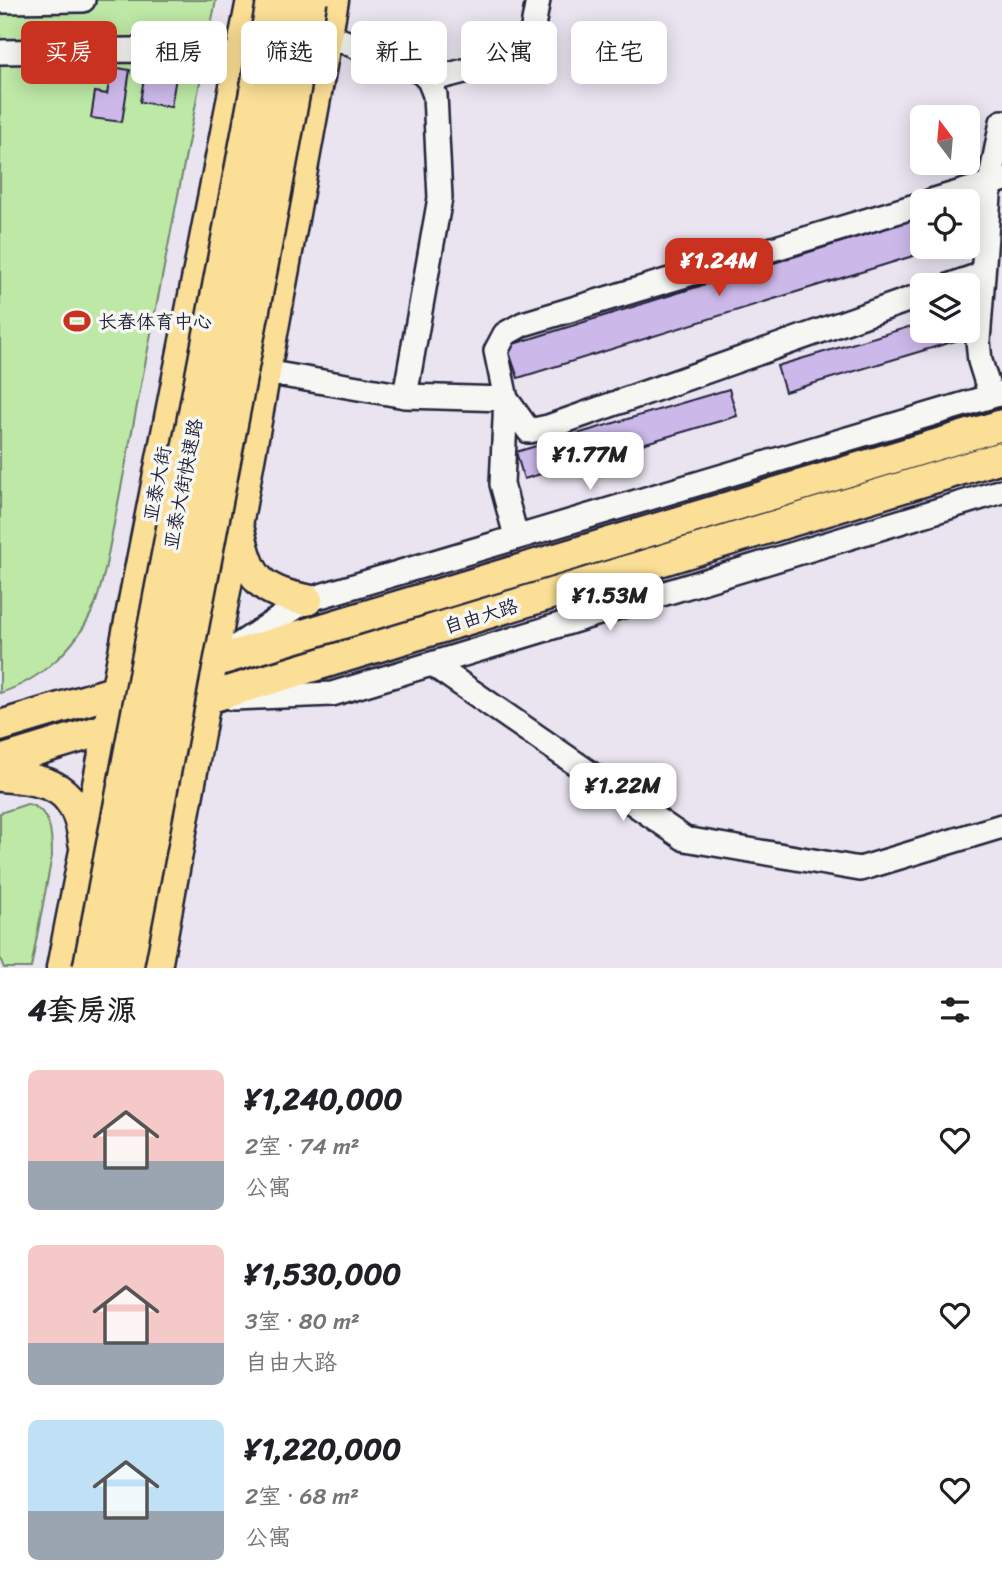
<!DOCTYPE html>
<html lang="zh">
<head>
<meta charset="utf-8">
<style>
  body { margin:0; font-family:Sriracha,"LXGW WenKai TC",sans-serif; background:#f6f6f6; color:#202124; height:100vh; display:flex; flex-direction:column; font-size:26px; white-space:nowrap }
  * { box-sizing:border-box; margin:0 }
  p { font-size:23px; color:#757577 }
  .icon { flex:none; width:38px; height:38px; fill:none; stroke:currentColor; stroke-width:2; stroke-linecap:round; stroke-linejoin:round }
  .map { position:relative; height:968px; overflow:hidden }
  .side { display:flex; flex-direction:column; background:#fff; flex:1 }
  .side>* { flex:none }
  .hud { position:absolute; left:21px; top:21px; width:961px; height:63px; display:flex; gap:14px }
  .needle { width:46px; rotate:344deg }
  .controls { position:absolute; left:910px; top:105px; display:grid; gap:14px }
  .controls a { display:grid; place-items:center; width:70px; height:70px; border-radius:10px; background:#fff; box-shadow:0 4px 18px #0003; font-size:35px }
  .price { position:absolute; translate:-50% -60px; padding:0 16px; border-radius:14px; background:#fff; color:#222; font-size:23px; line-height:46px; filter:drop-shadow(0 2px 4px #0008) }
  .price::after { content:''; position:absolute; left:50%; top:42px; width:21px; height:16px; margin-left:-10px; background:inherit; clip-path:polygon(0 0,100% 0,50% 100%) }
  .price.current { background:#c8321e; color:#fff }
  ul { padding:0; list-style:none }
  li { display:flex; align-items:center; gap:21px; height:175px; padding:0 28px }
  li span { display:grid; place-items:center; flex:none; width:196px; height:140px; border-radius:10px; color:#555 }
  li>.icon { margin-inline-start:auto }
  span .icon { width:84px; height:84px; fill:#fffc; stroke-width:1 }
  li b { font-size:30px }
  h2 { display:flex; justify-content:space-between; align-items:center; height:84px; padding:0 28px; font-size:30px }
  .pill { padding:0 24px; border-radius:10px; background:#fff; box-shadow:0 4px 18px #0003; font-size:24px; line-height:63px }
  .pill.current { background:#c8321e; color:#fff }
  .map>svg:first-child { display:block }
  .green { fill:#bde8a5; stroke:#708570; stroke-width:2 }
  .building { fill:#ccb9ea; stroke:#22223b; stroke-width:2 }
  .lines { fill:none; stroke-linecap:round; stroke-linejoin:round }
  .minor-casing { stroke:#22223b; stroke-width:28 }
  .major-casing { stroke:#22223b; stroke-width:35 }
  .minor { stroke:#f6f6f2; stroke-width:23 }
  .major { stroke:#fbdf96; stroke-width:30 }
  .highway-bridge-casing { stroke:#22223b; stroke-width:40; stroke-linecap:butt }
  .highway-bridge { stroke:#fbdf96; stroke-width:35 }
  .labels { text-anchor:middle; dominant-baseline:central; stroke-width:7; stroke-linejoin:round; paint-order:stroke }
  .poi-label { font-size:19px; fill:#22223b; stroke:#f6f6f2; text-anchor:start }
  .street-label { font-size:19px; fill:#22223b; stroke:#f6f6f2 }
</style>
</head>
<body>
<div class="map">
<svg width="1002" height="968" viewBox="0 0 1002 968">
  <rect width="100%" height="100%" fill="#e9e4f0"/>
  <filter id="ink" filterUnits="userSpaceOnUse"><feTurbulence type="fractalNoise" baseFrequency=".0143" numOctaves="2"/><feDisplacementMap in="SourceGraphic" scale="14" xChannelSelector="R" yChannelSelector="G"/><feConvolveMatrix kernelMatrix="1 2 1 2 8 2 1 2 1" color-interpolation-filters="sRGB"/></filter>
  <g filter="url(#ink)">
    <path class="green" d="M0,0H216L105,570C102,582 99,595 94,607C77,647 41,680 0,693Z
      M27,804C52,809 52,836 52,856L31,968H4L0,958V813Z"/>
    <path class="building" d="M146,66L177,71L171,107L140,102Z
      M112,67L130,70L122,122L91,118L95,92L107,94Z
      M922,217V247H942L518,378L507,346Z
      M922,323V331H963L965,338L785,392L777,366Z
      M729,389L737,416L524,479L516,452Z"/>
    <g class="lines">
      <g class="minor-casing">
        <path id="minor" d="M0,1L83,0
          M327,35L421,72L429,80L435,95L440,198L405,396
          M0,52L130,50L241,56
          M429,80L515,58L530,43L538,0
          M931,201L1002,180
          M922,204L523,324L505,334L496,351L506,399L529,431L548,427L922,295
          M951,285L982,274
          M265,372L405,396L506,399L502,484L516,536
          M991,396L980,361L978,341L990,183L1002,122
          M231,650L307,600L1002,393
          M432,664L685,839L860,869L1002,826
          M233,698L332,694L1002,491"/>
      </g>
      <g class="major-casing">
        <path id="major" d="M239,530C250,577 257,591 307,600
          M0,726L1002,425
          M0,761L1002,457
          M0,776C50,779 78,787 84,842
          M62,968L252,0
          M156,968L333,0"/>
      </g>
      <use href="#minor" class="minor"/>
      <use href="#major" class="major"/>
      <g class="highway-bridge-casing">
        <path id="highway-bridge" d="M91,968L275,0
          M125,968L260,265L309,0"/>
      </g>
      <use href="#highway-bridge" class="highway-bridge"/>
    </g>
  </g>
  <defs>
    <g id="stadium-bare" transform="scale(2.1)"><path d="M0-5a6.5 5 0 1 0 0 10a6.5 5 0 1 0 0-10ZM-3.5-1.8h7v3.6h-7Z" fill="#c8321e" stroke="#f6f6f2" stroke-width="2.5" paint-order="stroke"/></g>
  </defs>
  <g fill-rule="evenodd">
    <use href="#stadium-bare" x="77" y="321"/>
  </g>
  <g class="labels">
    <g class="poi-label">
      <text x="98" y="321">长春体育中心</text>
    </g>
    <g class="street-label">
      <text transform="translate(157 484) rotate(-79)">亚泰大街</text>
      <text transform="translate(183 484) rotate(-79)">亚泰大街快速路</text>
      <text transform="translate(481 616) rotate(-17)">自由大路</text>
    </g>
  </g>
</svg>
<div class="controls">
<a><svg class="needle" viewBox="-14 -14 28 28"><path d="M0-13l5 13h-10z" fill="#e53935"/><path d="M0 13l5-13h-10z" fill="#757577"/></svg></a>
<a><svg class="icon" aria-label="locate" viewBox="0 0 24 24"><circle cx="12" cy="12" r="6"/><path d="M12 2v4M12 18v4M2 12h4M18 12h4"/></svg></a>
<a><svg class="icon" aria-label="layers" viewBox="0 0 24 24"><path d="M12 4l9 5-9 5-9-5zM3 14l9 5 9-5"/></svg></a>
</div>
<b class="price current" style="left:719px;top:298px">¥1.24M</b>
<b class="price" style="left:590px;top:492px">¥1.77M</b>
<b class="price" style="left:610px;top:633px">¥1.53M</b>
<b class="price" style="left:623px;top:823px">¥1.22M</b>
<div class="hud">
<a class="pill current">买房</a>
<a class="pill">租房</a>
<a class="pill">筛选</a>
<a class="pill">新上</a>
<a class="pill">公寓</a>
<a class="pill">住宅</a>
</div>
</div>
<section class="side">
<h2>4套房源<svg class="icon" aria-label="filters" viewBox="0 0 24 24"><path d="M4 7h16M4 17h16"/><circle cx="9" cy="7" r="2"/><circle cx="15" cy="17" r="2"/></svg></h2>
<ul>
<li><span style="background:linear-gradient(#f6c9c9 65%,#9aa5b1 0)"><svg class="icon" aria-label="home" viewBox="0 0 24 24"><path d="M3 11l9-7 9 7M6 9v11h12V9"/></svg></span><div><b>¥1,240,000</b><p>2室 · 74 m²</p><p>公寓</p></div><svg class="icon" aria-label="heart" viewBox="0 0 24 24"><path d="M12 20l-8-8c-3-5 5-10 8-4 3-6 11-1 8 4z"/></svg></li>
<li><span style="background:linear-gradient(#f6c9c9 70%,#9aa5b1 0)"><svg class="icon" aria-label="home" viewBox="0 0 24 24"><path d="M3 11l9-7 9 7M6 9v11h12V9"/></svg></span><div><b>¥1,530,000</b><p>3室 · 80 m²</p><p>自由大路</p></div><svg class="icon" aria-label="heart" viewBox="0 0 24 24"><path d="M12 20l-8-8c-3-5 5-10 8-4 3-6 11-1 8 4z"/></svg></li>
<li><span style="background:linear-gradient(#bfe0f5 65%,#9aa5b1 0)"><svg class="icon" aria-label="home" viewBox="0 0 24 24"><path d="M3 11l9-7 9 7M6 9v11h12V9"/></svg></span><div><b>¥1,220,000</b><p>2室 · 68 m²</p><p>公寓</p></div><svg class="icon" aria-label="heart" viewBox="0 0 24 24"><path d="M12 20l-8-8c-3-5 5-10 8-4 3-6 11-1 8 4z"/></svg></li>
</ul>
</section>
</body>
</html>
